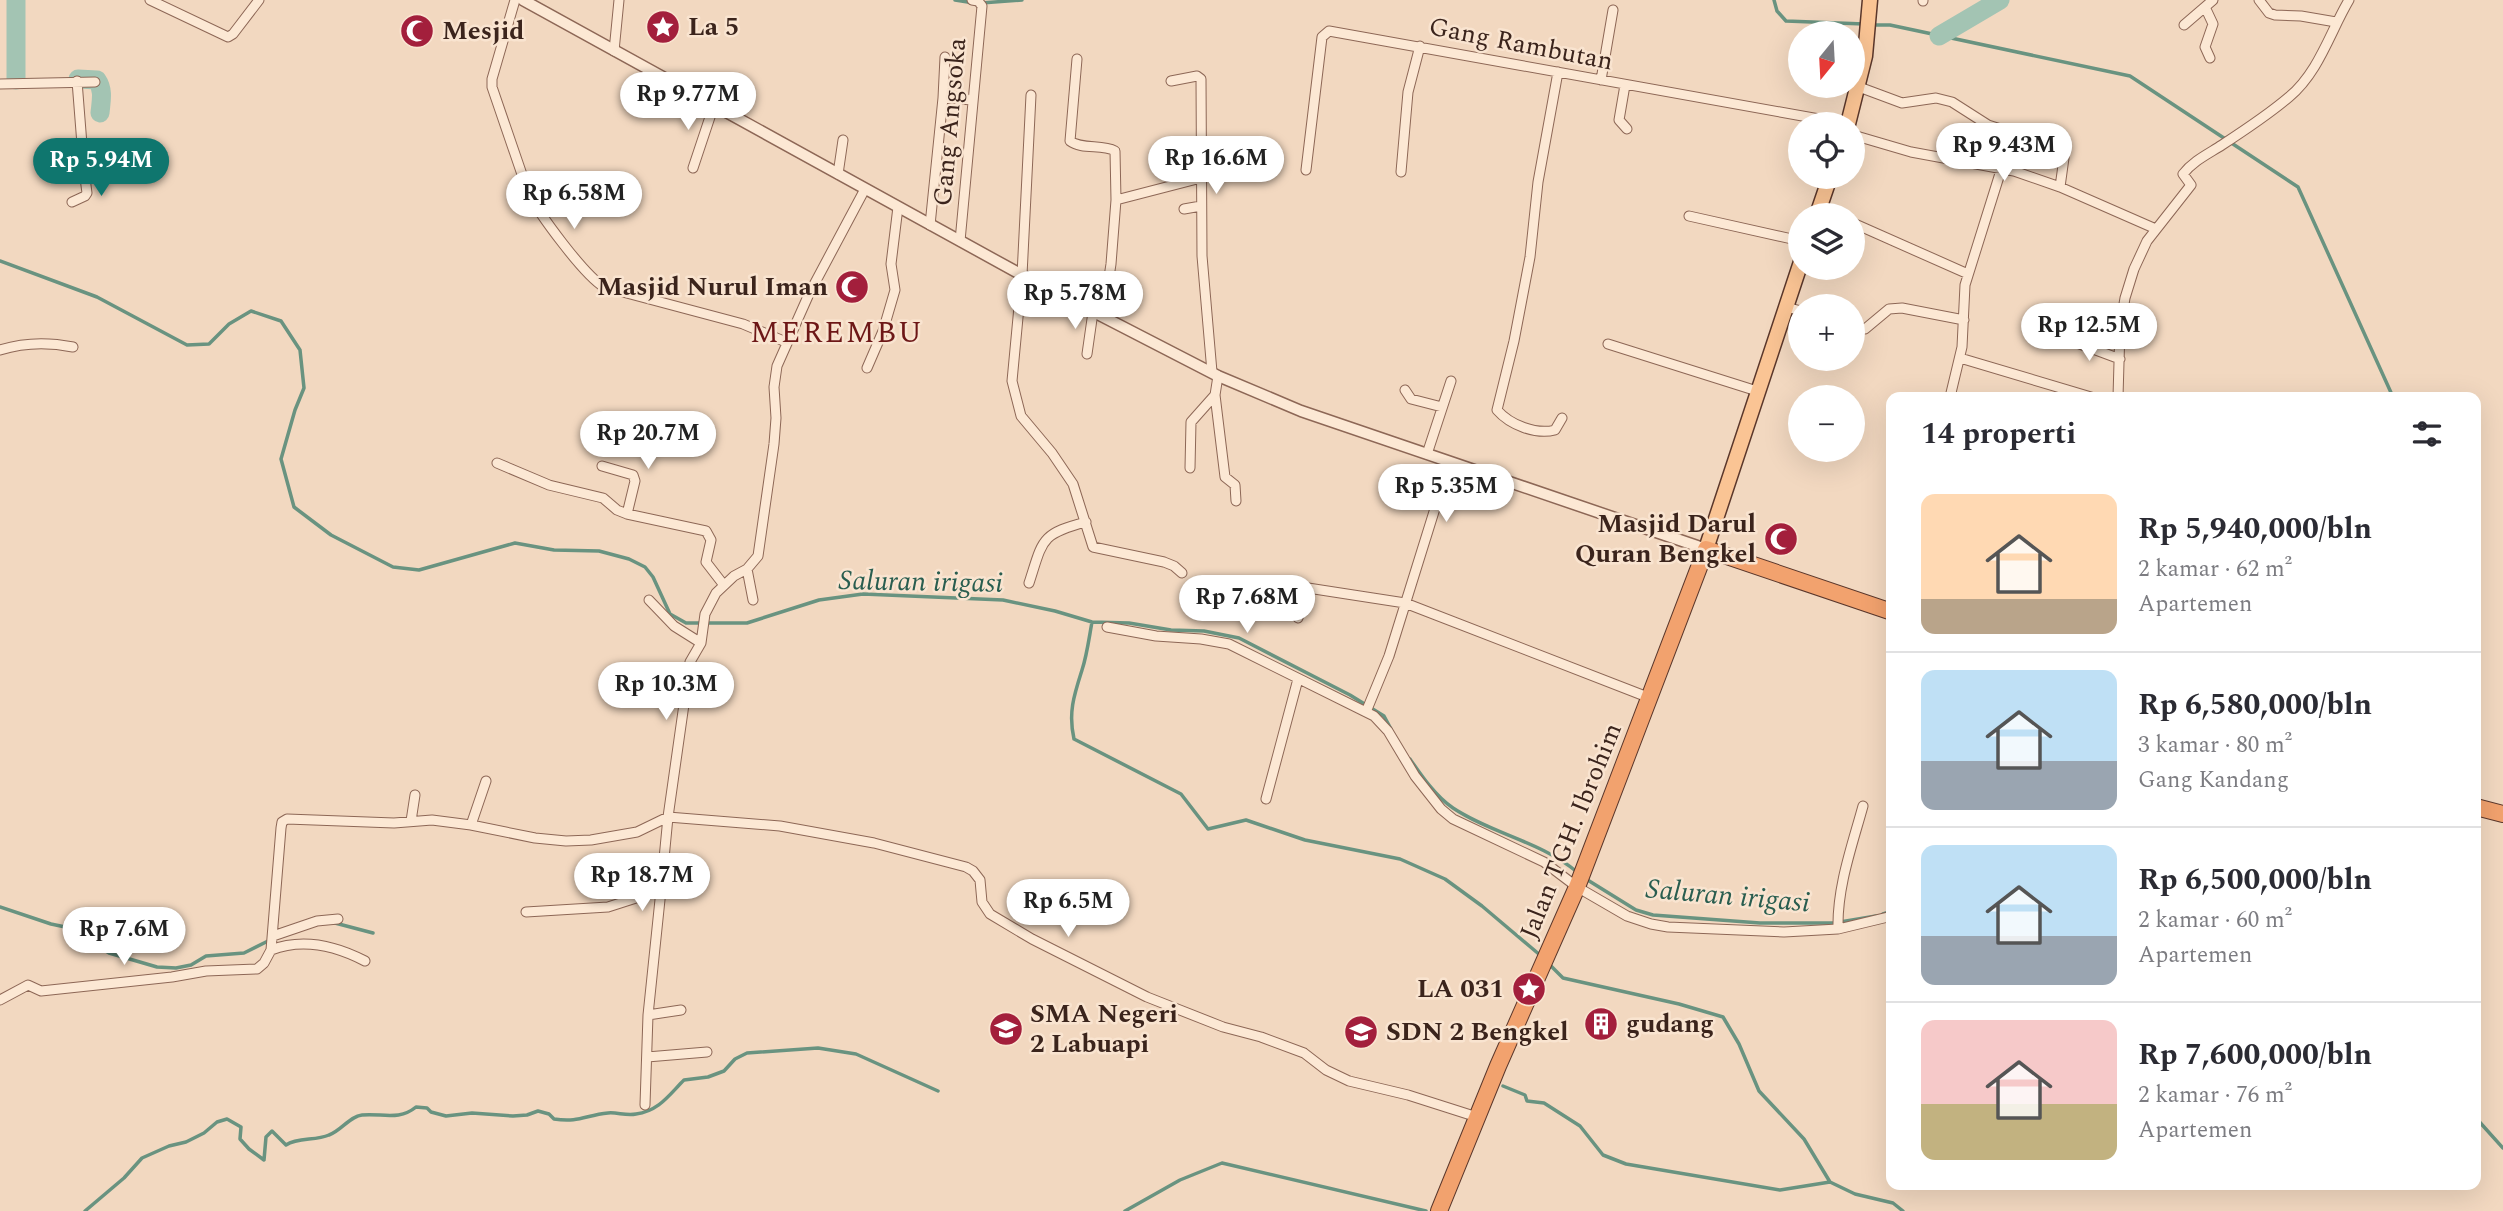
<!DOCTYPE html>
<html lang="id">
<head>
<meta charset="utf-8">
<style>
  body { margin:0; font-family:Spectral,serif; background:#f2f2f3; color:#2b2b33; height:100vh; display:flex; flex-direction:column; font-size:26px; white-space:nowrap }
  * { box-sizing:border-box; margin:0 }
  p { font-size:23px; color:#7c7c81 }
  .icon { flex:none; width:38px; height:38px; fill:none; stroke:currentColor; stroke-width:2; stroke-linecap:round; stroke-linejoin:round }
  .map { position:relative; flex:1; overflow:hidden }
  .sheet { position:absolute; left:1886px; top:392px; width:595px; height:798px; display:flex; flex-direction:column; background:#fff; border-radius:14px; box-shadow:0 7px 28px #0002 }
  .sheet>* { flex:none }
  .needle { width:46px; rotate:198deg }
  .buttons { position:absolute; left:1788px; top:21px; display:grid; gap:14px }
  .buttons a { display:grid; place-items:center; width:77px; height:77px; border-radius:50%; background:#fff; box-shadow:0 7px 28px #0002; font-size:35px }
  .price { position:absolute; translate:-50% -60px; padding:0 16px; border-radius:24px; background:#fff; color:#222; font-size:23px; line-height:46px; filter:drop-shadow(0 2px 4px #0008) }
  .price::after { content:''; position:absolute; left:50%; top:42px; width:21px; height:16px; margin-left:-10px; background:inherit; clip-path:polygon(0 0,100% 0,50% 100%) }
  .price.selected { background:#0f766e; color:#fff }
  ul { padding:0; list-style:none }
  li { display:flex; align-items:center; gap:21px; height:175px; padding:0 35px }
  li+li { border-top:2px solid #e1e1e2 }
  li span { display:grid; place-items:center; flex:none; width:196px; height:140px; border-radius:14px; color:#555 }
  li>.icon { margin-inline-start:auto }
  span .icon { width:84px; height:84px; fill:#fffc; stroke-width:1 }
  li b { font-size:30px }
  h2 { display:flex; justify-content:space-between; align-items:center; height:84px; padding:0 35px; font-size:30px }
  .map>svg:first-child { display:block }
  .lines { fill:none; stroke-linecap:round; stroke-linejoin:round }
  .stream { stroke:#699380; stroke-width:3.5 }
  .river { stroke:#a3c4b3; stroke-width:19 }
  .minor-casing { stroke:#8d6756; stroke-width:11 }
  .tertiary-casing { stroke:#8d6756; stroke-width:13 }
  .primary-casing { stroke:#5b372b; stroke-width:17 }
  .trunk-casing { stroke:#5b372b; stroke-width:18 }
  .minor { stroke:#fce8d4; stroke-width:9 }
  .tertiary { stroke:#fce8d4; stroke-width:10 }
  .primary { stroke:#fac494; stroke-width:14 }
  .trunk { stroke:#f2a26e; stroke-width:16 }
  .labels { text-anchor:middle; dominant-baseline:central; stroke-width:5; stroke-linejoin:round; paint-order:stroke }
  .poi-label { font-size:26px; font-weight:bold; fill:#3b241c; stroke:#f9e4d0; text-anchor:start }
  .street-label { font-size:26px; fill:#3b241c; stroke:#f9e4d0 }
  .water-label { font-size:28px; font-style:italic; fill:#295d4f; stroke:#f9e4d0 }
  .quarter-label { font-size:30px; letter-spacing:2px; fill:#6d1717; stroke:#f9e4d0 }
</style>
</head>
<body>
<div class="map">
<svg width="2503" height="1211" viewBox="0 0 2503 1211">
  <rect width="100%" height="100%" fill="#f2d8c0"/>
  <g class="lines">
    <path class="stream" d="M955,0L974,3
      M1774,0L1777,11L1786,21L1864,24
      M981,3L1022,0
      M1871,25H1890L2130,76L2298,187L2393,397
      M0,261L97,297L187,345L209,344L229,324L251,311L281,321L300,350L304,388L295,410L281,459L294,507L331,535L393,567L419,570L515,543L554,550L599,551L629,559L645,567L653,577L670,614L686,623H747L819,600L863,594L1003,600L1055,611L1092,622L1129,623L1171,630L1204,631L1239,638L1350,695L1384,716L1391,729
      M1092,622C1089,638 1087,655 1082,670C1074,695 1068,713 1074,739L1181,794L1208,829L1246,820L1305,840L1400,859L1445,879L1482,906L1540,955
      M1410,759C1421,775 1436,797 1453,808C1492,834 1540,841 1577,872
      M1586,879L1636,910L1653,915L1760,923H1834L1876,916
      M0,907L51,924L70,928L109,953L157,967L176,968L191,965L206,956L244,953L270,940
      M1883,914L1892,911
      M335,923L373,933
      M1548,963L1563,978L1679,1004L1723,1017L1739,1044L1759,1091L1804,1139L1830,1182L1855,1194L1893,1203L1903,1211
      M1503,1086L1525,1095L1527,1101L1544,1103L1580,1126L1603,1155L1626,1164L1780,1190L1830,1182
      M2476,1118L2503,1148
      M85,1211L124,1178L142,1158L169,1146L186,1142L204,1133L217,1122L227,1119L241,1127L240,1139L249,1149L264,1160L266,1137L272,1131L286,1145C298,1137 315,1141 329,1135C341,1131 350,1116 362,1115C382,1113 399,1121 416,1107L427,1108L431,1112L446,1116L472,1113L513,1116L527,1115L538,1111L549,1114L554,1119C579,1123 586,1115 608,1113C617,1112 626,1116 636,1114C659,1111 669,1095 684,1080L708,1077L724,1071L735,1059L747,1053L818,1048L856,1054L938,1091
      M1125,1211L1180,1180L1222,1163L1426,1211"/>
    <path class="river" d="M16,0V80
      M1939,36L2000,0
      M78,79L97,80C104,90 101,102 100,113"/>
    <g class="minor-casing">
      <path id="minor" d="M150,0L228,37L233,34L259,0
        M515,0L492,79V87L528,192C539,214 584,275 604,287L743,324L786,342
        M1923,0V1
        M2259,0L2269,13L2275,15L2301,16L2336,22
        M2205,7L2213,24L2205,47L2210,58
        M2184,25L2213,0
        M614,51L619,0
        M1077,59L1070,141C1082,150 1102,144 1115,151L1116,200
        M1558,72L1538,182L1530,257L1514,341L1497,410C1510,425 1536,435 1555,430L1562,418
        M1601,80L1613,10
        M77,81L84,170L96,168L142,146
        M1171,81L1197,76L1201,79L1202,256L1212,372
        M0,84L95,82
        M1625,85L1619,120L1627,129
        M1859,87L1902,103L1936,98L1952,102L1988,125L2051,145L2061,151L2064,158L2060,187
        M1031,95L1022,275L1012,381L1021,416L1052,453L1073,484L1093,547L1164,562L1174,566L1182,573
        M943,98L973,100
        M1853,135L1911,152L2014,171L2060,187L2156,229
        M693,168L714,105
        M1306,170L1322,37L1329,31L1847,124
        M1401,172L1408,92L1420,46
        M838,174L843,140
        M72,202L85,196L87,193L84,170
        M1819,208L1835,215
        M1184,209L1201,206
        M1689,216L1801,241
        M1853,223L1968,274
        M930,225L943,98L945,57
        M960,241L982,6L978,1L972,0
        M1786,307L1801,311
        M1103,316L1111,264L1116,200L1201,178
        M1853,326L1865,329L1889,309L1902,308L1964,320
        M2069,340L2120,359
        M1608,344L1757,391
        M0,350C25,342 48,342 73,347
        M1087,354L1093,312
        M1960,358L2091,397
        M867,368L883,331L895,290L891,264L898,207
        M1405,390L1411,399L1442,407
        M1215,395L1225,477L1235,485L1236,501
        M1950,397L1962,347L1965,285L2002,167
        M2118,397L2120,328L2125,298L2134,269L2147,241L2191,185L2183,174C2193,161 2208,154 2222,145C2245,130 2268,115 2289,97C2319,72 2330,32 2349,0
        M1427,454L1451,381
        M497,463L549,485L603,498L617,510L627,514L706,531L711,540L706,562L723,584
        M602,466L633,475L635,481L627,514
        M1190,468L1191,422L1215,395L1218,376
        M747,569L753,600
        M1029,583C1043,540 1040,534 1086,522
        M649,600L674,626L701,643
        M1298,618L1305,590L1308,588L1405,603L1650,698
        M1107,627L1156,636L1201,639L1229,644L1374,716L1388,731L1415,776L1441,809L1453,819L1544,862L1577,887L1627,916L1651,924L1668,927L1784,932L1838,929L1892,916
        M1366,712L1389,656L1437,502L1436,497L1433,494L1398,484
        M1266,799L1298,679
        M411,821L415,795
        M471,825L486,781
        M526,912L608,907L661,890L668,817L690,662L701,643L705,614L716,593L734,576L747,569L758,556L774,444L776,418L774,387L777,366L809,294L865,189
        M1838,929C1837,887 1852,846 1863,806
        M273,936L317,921L338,919
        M271,950C302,938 336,946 365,961
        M0,1000L28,985L41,991L172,977L206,971L257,969L264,963L271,950L281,828L282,822L287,819L394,823L432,820L471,825L535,838L566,841L591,840L637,832L668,817L780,826L874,843L966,867L973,871L980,880L982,902L990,914L1032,939L1147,997L1223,1027L1261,1037L1304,1053L1326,1070L1349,1081L1408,1095L1477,1117
        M648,1015L681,1010
        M647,1057L707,1052
        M645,1105L648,1015L661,890"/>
    </g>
    <g class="tertiary-casing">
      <path id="tertiary" d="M523,0L1022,275L1218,376L1301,411L1706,549"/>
    </g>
    <g class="primary-casing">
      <path id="primary" d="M1848,124L1865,56L1870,0
        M1817,215L1830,177
        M1706,549L1801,262"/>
    </g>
    <g class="trunk-casing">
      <path id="trunk" d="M2476,807L2503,814
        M1439,1211L1498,1066L1577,887L1706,549L1892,612"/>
    </g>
    <use href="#minor" class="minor"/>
    <use href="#tertiary" class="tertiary"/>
    <use href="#primary" class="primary"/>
    <use href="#trunk" class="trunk"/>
  </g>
  <defs>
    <g id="sight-disc" transform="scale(1.75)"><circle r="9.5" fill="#a31f3c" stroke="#f9e4d0"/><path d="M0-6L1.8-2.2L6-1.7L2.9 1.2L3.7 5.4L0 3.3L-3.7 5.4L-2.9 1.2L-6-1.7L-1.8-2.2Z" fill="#fff"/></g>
    <g id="mosque-disc" transform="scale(1.75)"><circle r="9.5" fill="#a31f3c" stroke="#f9e4d0"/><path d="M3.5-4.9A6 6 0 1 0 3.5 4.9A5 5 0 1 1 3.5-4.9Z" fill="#fff"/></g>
    <g id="building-disc" transform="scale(1.75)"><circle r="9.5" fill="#a31f3c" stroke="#f9e4d0"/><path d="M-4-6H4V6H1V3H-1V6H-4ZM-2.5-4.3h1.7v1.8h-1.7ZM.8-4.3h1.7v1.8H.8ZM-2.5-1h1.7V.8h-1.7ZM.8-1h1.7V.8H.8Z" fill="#fff"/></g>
    <g id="school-disc" transform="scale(1.75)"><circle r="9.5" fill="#a31f3c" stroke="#f9e4d0"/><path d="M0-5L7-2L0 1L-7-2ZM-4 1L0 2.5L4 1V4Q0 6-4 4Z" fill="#fff"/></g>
  </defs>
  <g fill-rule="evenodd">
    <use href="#sight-disc" x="663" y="27"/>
    <use href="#mosque-disc" x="417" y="31"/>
    <use href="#mosque-disc" x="852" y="287"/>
    <use href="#mosque-disc" x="1781" y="539"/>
    <use href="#sight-disc" x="1529" y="989"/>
    <use href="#building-disc" x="1601" y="1024"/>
    <use href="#school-disc" x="1006" y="1029"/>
    <use href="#school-disc" x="1361" y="1032"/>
  </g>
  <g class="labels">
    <g class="poi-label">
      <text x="688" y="27">La 5</text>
      <text x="442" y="31">Mesjid</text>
      <text x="828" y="287" text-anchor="end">Masjid Nurul Iman</text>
      <text x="1756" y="524" text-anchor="end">Masjid Darul<tspan x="1756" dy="30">Quran Bengkel</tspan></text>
      <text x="1504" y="989" text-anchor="end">LA 031</text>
      <text x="1030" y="1014">SMA Negeri<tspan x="1030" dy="30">2 Labuapi</tspan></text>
      <text x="1626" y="1024">gudang</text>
      <text x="1386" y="1032">SDN 2 Bengkel</text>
    </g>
    <g class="street-label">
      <text transform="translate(1521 44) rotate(11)">Gang Rambutan</text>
      <text transform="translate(950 122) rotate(-85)">Gang Angsoka</text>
      <text transform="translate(1571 831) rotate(-68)">Jalan TGH. Ibrohim</text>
    </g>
    <g class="water-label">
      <text transform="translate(921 582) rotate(1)">Saluran irigasi</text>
      <text transform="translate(1728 896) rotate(5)">Saluran irigasi</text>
    </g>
    <g class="quarter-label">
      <text x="837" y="333">MEREMBU</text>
    </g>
  </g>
</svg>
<div class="buttons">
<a><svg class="needle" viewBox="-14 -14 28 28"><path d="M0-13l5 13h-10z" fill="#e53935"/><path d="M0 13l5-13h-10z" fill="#7c7c81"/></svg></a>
<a><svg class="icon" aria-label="locate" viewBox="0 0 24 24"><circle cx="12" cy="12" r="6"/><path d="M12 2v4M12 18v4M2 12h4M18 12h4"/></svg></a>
<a><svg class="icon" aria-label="layers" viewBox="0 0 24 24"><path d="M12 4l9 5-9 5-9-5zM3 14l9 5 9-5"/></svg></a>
<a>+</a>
<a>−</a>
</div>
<b class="price" style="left:688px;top:132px">Rp 9.77M</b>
<b class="price" style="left:2004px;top:183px">Rp 9.43M</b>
<b class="price" style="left:1216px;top:196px">Rp 16.6M</b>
<b class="price selected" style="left:101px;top:198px">Rp 5.94M</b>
<b class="price" style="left:574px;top:231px">Rp 6.58M</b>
<b class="price" style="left:1075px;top:331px">Rp 5.78M</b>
<b class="price" style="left:2089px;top:363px">Rp 12.5M</b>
<b class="price" style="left:648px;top:471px">Rp 20.7M</b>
<b class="price" style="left:1446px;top:524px">Rp 5.35M</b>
<b class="price" style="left:1247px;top:635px">Rp 7.68M</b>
<b class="price" style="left:666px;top:722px">Rp 10.3M</b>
<b class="price" style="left:642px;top:913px">Rp 18.7M</b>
<b class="price" style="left:1068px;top:939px">Rp 6.5M</b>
<b class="price" style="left:124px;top:967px">Rp 7.6M</b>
<section class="sheet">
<h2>14 properti<svg class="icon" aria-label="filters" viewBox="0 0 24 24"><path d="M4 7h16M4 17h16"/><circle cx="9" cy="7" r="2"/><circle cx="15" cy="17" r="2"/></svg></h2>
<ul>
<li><span style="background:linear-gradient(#ffd9b3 75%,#b9a48a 0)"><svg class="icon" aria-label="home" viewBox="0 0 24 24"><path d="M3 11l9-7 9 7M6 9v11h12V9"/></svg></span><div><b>Rp 5,940,000/bln</b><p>2 kamar · 62 m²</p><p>Apartemen</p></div></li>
<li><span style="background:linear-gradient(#bfe0f5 65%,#9aa5b1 0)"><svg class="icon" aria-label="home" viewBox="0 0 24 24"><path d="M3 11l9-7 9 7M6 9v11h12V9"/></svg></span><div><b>Rp 6,580,000/bln</b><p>3 kamar · 80 m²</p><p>Gang Kandang</p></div></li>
<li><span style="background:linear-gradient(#bfe0f5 65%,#9aa5b1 0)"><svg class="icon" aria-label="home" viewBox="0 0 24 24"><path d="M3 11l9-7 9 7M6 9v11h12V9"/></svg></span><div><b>Rp 6,500,000/bln</b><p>2 kamar · 60 m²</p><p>Apartemen</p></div></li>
<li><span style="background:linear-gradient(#f6c9c9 60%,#c2b280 0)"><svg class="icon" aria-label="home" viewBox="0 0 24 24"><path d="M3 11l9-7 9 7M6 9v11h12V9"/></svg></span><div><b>Rp 7,600,000/bln</b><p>2 kamar · 76 m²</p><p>Apartemen</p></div></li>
</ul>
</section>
</div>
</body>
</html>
